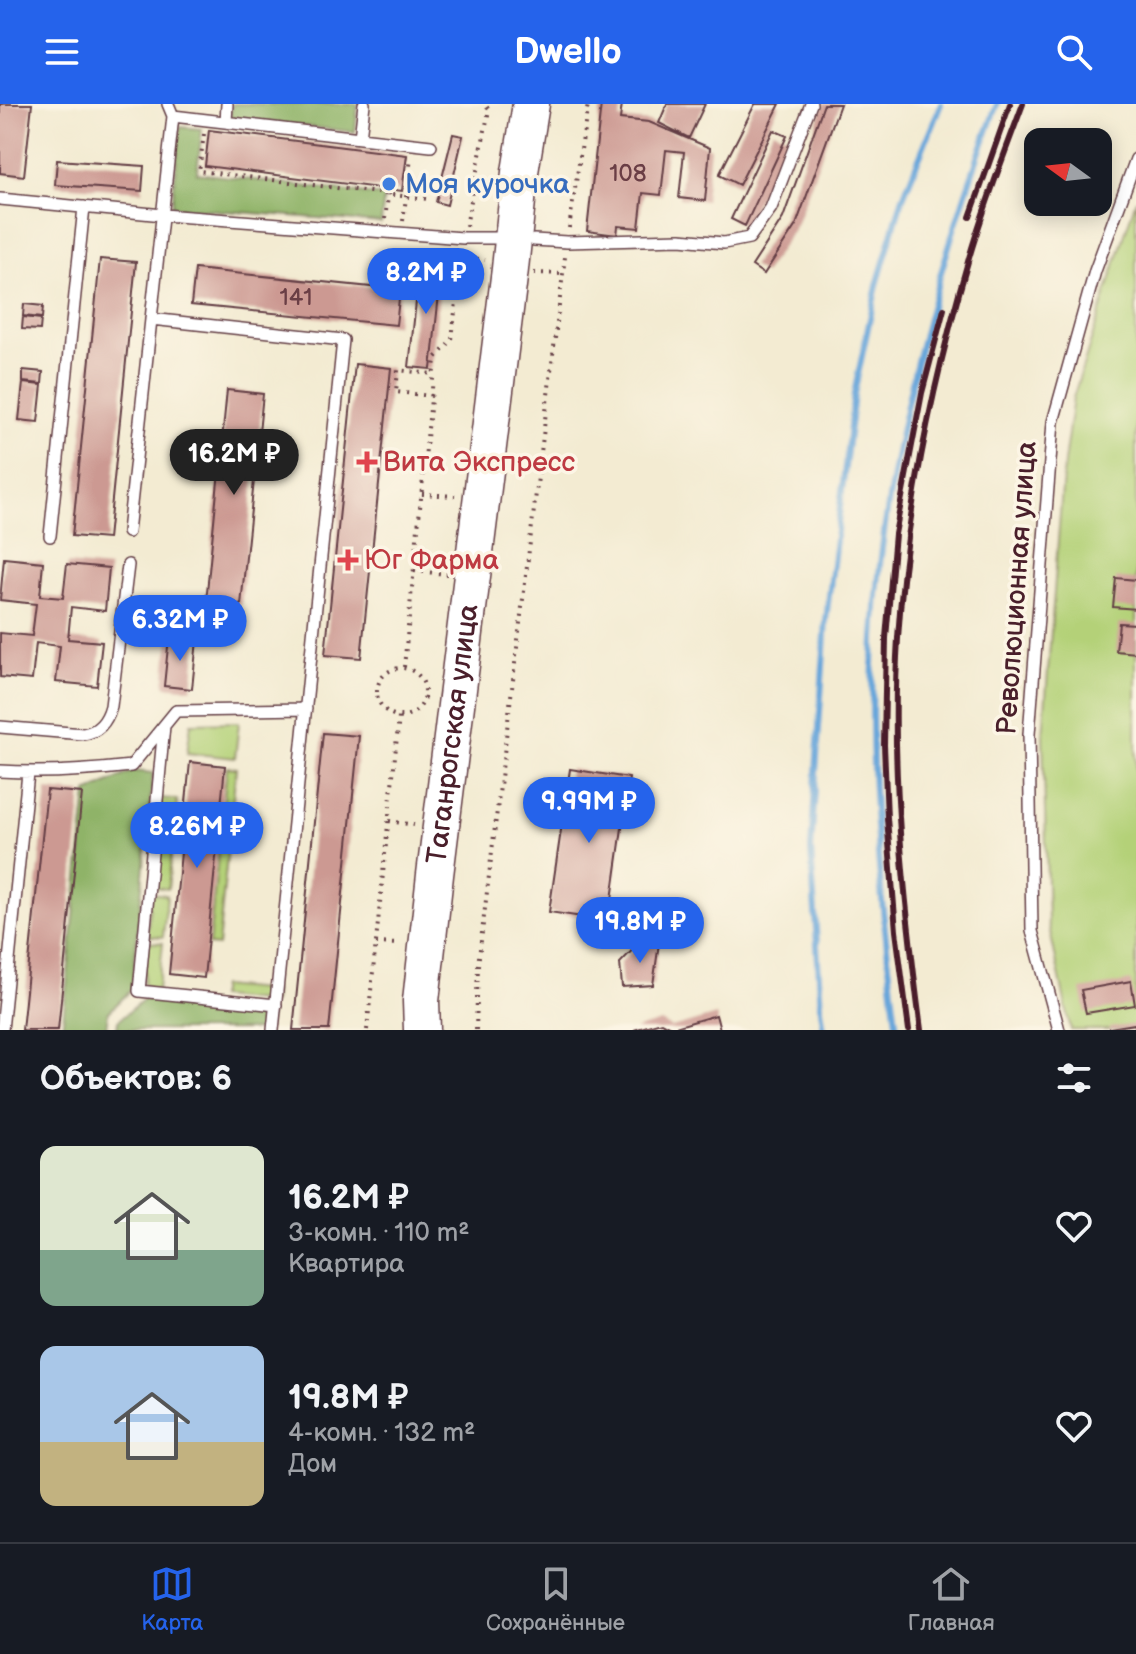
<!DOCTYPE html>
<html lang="ru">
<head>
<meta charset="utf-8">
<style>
  body { margin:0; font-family:"Balsamiq Sans",sans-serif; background:#242831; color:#f1f3f6; height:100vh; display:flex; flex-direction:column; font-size:30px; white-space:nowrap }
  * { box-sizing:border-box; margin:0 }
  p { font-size:26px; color:#9ea1a6 }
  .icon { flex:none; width:44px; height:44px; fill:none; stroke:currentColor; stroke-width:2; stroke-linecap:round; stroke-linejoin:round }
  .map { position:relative; height:926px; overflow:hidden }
  .details { display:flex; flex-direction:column; background:#171b24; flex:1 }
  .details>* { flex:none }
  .needle { width:52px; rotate:285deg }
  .controls { position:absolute; left:1024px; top:24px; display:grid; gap:16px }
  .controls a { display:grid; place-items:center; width:88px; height:88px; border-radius:16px; background:#171b24; box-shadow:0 4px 20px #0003; font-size:40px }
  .price { position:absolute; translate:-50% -68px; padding:0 18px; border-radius:28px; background:#2563eb; color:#fff; font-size:26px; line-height:52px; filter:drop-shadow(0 2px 4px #0008) }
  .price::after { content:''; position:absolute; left:50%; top:48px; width:24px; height:18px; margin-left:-12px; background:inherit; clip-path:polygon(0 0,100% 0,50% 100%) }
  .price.current { background:#222; color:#fff }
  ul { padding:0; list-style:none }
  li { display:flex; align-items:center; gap:24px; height:200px; padding:0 40px }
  li span { display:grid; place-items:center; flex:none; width:224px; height:160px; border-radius:16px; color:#555 }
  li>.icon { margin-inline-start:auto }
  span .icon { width:96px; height:96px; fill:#fffc; stroke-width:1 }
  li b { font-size:34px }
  h2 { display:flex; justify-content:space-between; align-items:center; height:96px; padding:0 40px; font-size:34px }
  header { display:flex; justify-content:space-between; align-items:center; height:104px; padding:0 40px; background:#2563eb; color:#fff; font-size:36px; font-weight:700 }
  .dock { display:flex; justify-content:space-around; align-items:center; height:112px; border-top:2px solid #363941; background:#171b24; font-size:22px; color:#9ea1a6 }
  .dock a { display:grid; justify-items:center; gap:4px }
  .dock .current { color:#2563eb }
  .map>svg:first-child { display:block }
  .green { fill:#b4d178; stroke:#7f7852; stroke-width:2 }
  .forest { fill:#8fb368; stroke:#6c694a; stroke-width:2 }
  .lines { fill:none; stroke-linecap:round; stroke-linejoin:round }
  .stream { stroke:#68a6da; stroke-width:6 }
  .building { fill:#cc9992 }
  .lane-casing { stroke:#633e44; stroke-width:14 }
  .primary-casing { stroke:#633e44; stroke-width:39 }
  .path { stroke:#633e44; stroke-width:4; stroke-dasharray:2 6; stroke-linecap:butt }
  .lane { stroke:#fff; stroke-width:11 }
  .primary { stroke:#fff; stroke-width:36 }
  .rail { stroke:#4a1f2b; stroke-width:6 }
  .shop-dot { fill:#3f7fe0; stroke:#fcf5e5; stroke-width:3 }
  .health-dot { fill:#e0444e; stroke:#fcf5e5; stroke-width:3 }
  .labels { text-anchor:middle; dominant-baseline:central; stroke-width:7; stroke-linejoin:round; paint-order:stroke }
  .number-label { font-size:24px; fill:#6a3e45 }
  .shop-label { font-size:28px; fill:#366cbe; stroke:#fcf5e5; text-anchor:start }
  .health-label { font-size:28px; fill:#be3a42; stroke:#fcf5e5; text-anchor:start }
  .street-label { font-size:28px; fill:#4a1f2b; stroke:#fcf5e5 }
</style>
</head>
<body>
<header><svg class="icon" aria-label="menu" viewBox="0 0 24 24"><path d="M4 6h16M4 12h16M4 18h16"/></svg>Dwello<svg class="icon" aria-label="search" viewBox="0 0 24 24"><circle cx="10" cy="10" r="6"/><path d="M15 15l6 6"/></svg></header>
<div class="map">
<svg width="1136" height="926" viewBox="0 0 1136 926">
  <rect width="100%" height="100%" fill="#fcf5e5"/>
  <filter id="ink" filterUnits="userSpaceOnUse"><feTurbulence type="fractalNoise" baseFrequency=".0125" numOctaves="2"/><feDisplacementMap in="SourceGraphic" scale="16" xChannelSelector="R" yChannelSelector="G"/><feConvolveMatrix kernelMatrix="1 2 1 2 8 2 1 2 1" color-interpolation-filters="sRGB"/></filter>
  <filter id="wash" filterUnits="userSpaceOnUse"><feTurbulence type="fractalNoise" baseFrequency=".006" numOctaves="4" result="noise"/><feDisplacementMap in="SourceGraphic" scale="32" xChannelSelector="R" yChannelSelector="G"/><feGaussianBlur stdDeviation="1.8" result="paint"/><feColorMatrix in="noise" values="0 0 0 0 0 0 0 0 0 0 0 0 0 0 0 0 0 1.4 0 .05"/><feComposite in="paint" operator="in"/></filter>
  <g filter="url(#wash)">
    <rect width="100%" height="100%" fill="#f3ebd2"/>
    <path class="green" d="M1136,95V926H1071L1048,818L1043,632L1064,358L1073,294Z
      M239,618L235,654L187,649L191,619Z
      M227,663L236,664L218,842L209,841Z
      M161,694L177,696L173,737L157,735Z
      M156,740L172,742L168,785L152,783Z
      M151,789L167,791L163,833L147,832Z
      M146,838L163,839L158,885L149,884L144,880Z
      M221,882L274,887L273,898L219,893Z"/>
    <path class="forest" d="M232,0H358L355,28L230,14Z
      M180,23L202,25L197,69L384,92L381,119L172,103Z
      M133,667L153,669L132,885L108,909L106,926H62L87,689Z
      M145,894L270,907L268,926H117L118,917Z"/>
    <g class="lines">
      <path class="stream" d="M824,926L821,905L811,745L826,516L854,290L877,181L902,96L941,0
        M897,926C880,796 867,665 874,534C883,355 935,168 997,0"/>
    </g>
    <g id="blocks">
      <path class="building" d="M0,0H32L24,72L0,69Z
        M601,0H622L620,15L649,18L710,44L705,97L679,94L684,48L666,46L661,91L643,89L639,124L618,122L617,131L587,127Z
        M667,0H705L689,34L659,19Z
        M755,0H780L739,81L719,71Z
        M824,0H840L796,121L764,170L752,162L783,114Z
        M209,26L407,51L402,87L205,62Z
        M773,26L787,32L745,122L731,115Z
        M453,30L463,32L447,101L436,98Z
        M57,56L144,62L142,87L55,81Z
        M100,155L136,158L108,435L72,432Z
        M420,160L442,162L431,265L409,263Z
        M195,165L400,186L396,221L191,201Z
        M24,200L43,202L42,214L23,212Z
        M23,213L41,215L40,226L22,225Z
        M355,260L391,264L361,554L325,551Z
        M23,266L43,268L42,280L23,278Z
        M23,279L42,281L38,318L19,316Z
        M227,286L263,290L241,501L206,498Z
        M4,454L43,458L40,492L63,494L67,460L109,464L105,507L71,503L68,535L102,538L97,582L56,578L60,542L36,539L32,576L0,573V529L32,532L36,500L0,496Z
        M1116,474L1136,476V505L1113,503Z
        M1119,519L1136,520V549L1116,547Z
        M169,533L197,536L192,585L164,582Z
        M323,629L359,632L329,926H293Z
        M190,658L225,662L204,874L169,870Z
        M570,665L629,674L609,817L549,808Z
        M47,686L82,689L58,926H22Z
        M641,837L659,839L653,881L622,883L620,859Z
        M1131,877L1135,901L1086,909L1081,886Z
        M716,911L720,926H634L661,918L672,924Z
        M1135,920L1136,926H1109V924Z"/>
    </g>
  </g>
  <g filter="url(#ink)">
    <use href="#blocks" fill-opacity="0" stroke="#633e44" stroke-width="2"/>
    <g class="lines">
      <g class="lane-casing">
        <path id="lane" d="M168,0L173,12
          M226,18L227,0
          M360,34L431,42
          M0,95L163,111L463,134H510
          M534,136L567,138L680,135L724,139L749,134L771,104L811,0
          M151,215L343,236L273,926
          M128,428L173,12L360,34L364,0
          M50,432L84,103
          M164,622L139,887L276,901
          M0,623L83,630C99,628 107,617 111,602L128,461
          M0,667C44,670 87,667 131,662L176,607L306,605
          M2,926L28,669
          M1059,926L1032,827L1029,630L1053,318L1095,167L1136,55"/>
      </g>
      <g class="primary-casing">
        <g id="primary">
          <path id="s1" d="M422,926L421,897L435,771L510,165L520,68L531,0"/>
        </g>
      </g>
      <path class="path" d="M204,30L199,67L427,95
        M385,115L389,85
        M403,117L411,54
        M466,122L489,6L485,0
        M569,124L588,0
        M461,152L485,156
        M534,169L563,170
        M432,292L396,288L398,266L433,270
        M422,390L455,392
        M414,467L447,470
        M404,563L435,255L452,236L461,150
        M377 588a24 24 0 1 1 48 0a24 24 0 1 1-48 0Z
        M389,717L414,721
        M376,839L399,840
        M367,926L399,613
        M476,926L478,861L565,153"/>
      <use href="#lane" class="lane"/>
      <use href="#primary" class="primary"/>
      <path class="rail" d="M970,113L1010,0
        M909,926L896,827L887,714L884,641L886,534L895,430L922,289L944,205
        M921,926C904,796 890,665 898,534C906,406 933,277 969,154C984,102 1004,51 1023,0"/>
    </g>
  </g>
  <circle class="shop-dot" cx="389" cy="80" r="8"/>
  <g class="health-dot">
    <path d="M363 346h8v8h8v8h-8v8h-8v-8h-8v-8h8z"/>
    <path d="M344 444h8v8h8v8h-8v8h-8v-8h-8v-8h8z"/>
  </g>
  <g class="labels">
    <g class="number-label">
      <text x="628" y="69">108</text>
      <text x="296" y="193">141</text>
    </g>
    <g class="shop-label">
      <text x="405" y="80">Моя курочка</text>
    </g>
    <g class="health-label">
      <text x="383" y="358">Вита Экспресс</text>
      <text x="364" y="456">Юг Фарма</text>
    </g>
    <g class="street-label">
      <text transform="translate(1017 484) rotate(-86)">Революционная улица</text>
      <text stroke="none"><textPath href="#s1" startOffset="298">Таганрогская улица</textPath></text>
    </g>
  </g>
</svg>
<div class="controls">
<a><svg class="needle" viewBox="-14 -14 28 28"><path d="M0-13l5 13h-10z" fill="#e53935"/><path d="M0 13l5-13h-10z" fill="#9ea1a6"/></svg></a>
</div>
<b class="price" style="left:426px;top:212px">8.2M ₽</b>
<b class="price current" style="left:234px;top:393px">16.2M ₽</b>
<b class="price" style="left:180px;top:559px">6.32M ₽</b>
<b class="price" style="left:589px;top:741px">9.99M ₽</b>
<b class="price" style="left:197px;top:766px">8.26M ₽</b>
<b class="price" style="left:640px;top:861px">19.8M ₽</b>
</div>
<section class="details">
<h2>Объектов: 6<svg class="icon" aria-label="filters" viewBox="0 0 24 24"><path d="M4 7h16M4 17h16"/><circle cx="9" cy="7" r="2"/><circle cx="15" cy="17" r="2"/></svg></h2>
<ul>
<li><span style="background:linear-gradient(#dfe7d0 65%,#7fa58c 0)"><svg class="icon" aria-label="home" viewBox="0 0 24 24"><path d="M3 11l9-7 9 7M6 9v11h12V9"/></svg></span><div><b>16.2M ₽</b><p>3-комн. · 110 m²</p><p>Квартира</p></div><svg class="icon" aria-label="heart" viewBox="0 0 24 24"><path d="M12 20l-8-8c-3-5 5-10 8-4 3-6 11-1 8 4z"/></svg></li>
<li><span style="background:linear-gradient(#a9c7e8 60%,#c2b280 0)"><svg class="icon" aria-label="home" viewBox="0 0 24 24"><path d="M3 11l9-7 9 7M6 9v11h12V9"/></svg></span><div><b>19.8M ₽</b><p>4-комн. · 132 m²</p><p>Дом</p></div><svg class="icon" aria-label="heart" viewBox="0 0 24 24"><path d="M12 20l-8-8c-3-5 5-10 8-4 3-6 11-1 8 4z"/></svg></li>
</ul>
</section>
<nav class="dock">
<a class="current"><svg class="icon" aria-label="map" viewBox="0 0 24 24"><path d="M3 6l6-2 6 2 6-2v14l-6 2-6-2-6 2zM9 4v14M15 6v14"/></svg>Карта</a>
<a><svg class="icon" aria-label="saved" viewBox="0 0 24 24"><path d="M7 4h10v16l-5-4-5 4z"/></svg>Сохранённые</a>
<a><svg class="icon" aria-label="home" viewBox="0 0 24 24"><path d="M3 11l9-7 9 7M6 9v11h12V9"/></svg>Главная</a>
</nav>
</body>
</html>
